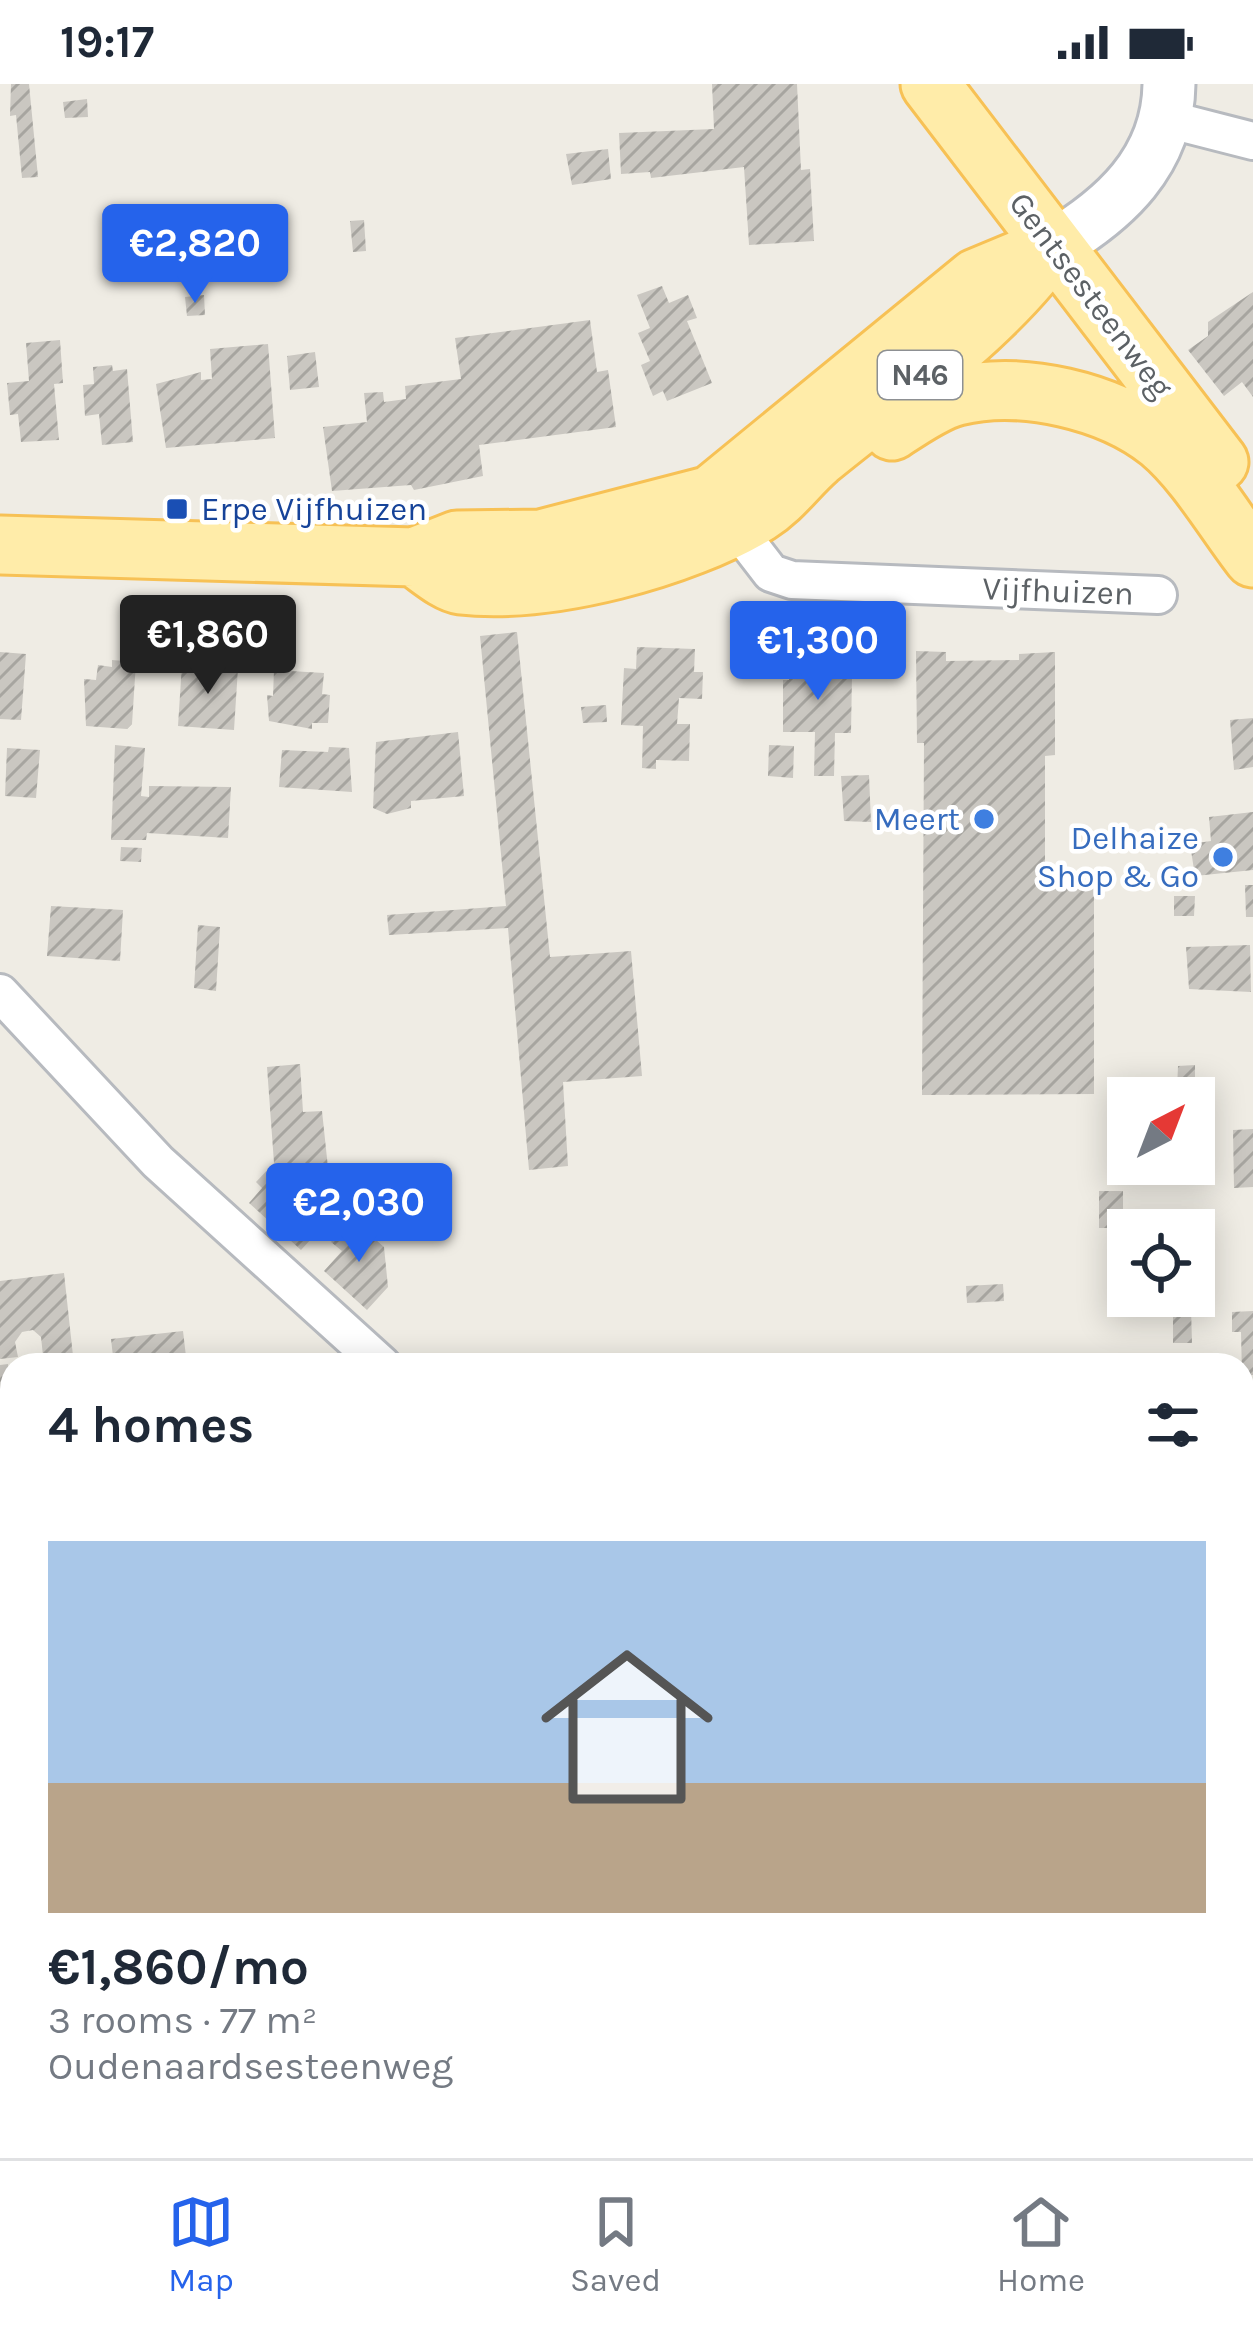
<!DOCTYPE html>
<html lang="en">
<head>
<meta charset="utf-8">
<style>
  body { margin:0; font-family:Karla,sans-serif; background:#f6f6f7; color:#1f2937; height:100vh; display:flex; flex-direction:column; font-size:45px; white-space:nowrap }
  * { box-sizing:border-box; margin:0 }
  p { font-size:39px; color:#747a83 }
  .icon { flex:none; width:66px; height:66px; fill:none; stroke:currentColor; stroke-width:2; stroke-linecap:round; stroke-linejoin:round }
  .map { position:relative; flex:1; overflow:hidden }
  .panel { position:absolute; left:0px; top:1269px; width:1254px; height:807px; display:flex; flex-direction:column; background:#fff; border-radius:36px 36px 0 0; box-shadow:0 6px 30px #0003 }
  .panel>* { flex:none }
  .needle { width:78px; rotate:42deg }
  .controls { position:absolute; left:1107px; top:993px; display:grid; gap:24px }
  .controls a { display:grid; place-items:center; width:108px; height:108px; border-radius:0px; background:#fff; box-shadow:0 6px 30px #0003; font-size:60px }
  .price { position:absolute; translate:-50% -102px; padding:0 27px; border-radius:12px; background:#2563eb; color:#fff; font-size:39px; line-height:78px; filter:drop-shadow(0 3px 6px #0008) }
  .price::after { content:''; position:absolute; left:50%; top:72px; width:36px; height:27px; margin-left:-18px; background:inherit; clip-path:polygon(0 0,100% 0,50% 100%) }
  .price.selected { background:#222; color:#fff }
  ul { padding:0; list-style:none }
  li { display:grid; align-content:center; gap:24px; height:636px; padding:0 48px }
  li+li { border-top:3px solid #e0e1e3 }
  li span { display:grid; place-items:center; height:372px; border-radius:0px; color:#555 }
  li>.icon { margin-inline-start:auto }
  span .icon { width:216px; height:216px; fill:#fffc; stroke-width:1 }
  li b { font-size:51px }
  h2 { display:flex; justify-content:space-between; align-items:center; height:144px; padding:0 48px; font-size:51px }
  .status { display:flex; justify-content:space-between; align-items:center; height:84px; padding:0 60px; background:#fff; direction:ltr }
  .status svg { height:33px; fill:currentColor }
  .menu { display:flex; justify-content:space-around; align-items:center; height:168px; border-top:3px solid #e0e1e3; background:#fff; font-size:33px; color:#747a83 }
  .menu a { display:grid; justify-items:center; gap:6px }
  .menu .selected { color:#2563eb }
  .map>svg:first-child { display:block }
  .grass { fill:#c2e8c0 }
  .building { fill:url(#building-hatch) }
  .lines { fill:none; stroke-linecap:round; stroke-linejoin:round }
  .street-casing { stroke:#b7babf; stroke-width:42 }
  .secondary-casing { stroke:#b8bbc1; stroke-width:57 }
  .primary-casing { stroke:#f7c155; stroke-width:63 }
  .street { stroke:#fff; stroke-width:36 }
  .secondary { stroke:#fff; stroke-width:51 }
  .primary { stroke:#ffeca9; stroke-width:57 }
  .transit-dot { fill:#1a4fb4; stroke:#fff; stroke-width:4.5 }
  .shop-dot { fill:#3f7fe0; stroke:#fff; stroke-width:4.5 }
  .labels { text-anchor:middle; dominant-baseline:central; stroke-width:9; stroke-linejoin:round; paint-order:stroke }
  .shield { fill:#fff; stroke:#8d9093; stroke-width:3 }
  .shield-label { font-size:30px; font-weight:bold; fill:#5c6165 }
  .street-label { font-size:33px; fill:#5c6165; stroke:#fff }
  .transit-label { font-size:33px; fill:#164399; stroke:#fff; text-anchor:start }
  .shop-label { font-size:33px; fill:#366cbe; stroke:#fff; text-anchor:end }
</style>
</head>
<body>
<div class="status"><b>19:17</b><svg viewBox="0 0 49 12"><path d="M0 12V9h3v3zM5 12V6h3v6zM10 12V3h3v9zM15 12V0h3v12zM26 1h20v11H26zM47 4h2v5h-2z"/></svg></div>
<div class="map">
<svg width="1253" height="2074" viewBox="0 0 1253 2074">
  <defs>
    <pattern id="building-hatch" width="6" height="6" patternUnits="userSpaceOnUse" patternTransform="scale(3)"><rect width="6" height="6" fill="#cac7c1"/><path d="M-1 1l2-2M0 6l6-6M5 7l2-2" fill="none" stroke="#a7a5a0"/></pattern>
  </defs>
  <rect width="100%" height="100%" fill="#efece4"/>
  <path class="grass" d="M0,1927L12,2000V2064H23L24,2074H0Z"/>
  <path class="building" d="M11,0H29L38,93L22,94L16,31L10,32Z
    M712,0H797L801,86L810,85L814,157L749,161L744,83L651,94L650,88L621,90L619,49L714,45Z
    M87,15L88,33L65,34L63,18Z
    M608,65L611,95L572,101L566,70Z
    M364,136L366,167L353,168L350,137Z
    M662,202L669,219L688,211L697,234L687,237L712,299L667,317L663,307L653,312L641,281L650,277L638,249L650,244L637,211Z
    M1253,208V313L1242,298L1224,312L1188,266L1208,252V238Z
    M204,211L205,231L187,232L185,213Z
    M590,236L597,288L608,286L616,343L479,361L483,392L414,406L411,401L332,407L323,343L367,338L364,309L383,308L384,318L406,315L405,302L461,295L455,254Z
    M60,256L63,299L54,300L59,356L21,358L18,330L10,331L7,299L29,297L26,259Z
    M268,260L275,354L166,364L156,300L201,288V296L212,295L210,265Z
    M315,268L319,303L290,306L287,272Z
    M112,281L113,287L127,285L133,358L102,361L99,330L85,332L83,301L94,300L93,283Z
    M517,548L550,873L631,867L642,992L563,998L568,1082L529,1086L508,844L389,851L387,831L506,822L480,552Z
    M637,563L695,565L694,588H703L702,615L679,614L677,640H690L689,677L656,676V685L642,684L643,642L621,641L624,584L636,585Z
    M916,567L946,568V577L1019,576V570L1055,568V671L1045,672V798L1094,799V1010L922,1011L924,659H917Z
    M0,568L26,570L21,636L0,635Z
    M790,568L842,569L841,592H852L851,649H835L834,692H814L815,648H783V596H789Z
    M112,576L136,578L132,640L127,645L86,642L84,595L96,596L98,581L112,583Z
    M182,580L238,584L234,646L178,642Z
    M274,586L324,589L322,610L330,611L328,639H312V645L269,637L267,611L273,612Z
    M606,621L607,638L583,639L581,623Z
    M1253,634V683L1234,686L1230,636Z
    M458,648L464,712L411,717V724L387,730L373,724L376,658Z
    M115,661L145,664L141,712L149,713V702L231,703L228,754L147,749L146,756H111Z
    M769,661L794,662L793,694L768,692Z
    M329,663L349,664L352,708L279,703L282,666L328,668Z
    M7,664L40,666L36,714L5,712Z
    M869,691L871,738L844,737L841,692Z
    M1253,728V786L1195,792L1190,760L1211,757L1209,733Z
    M121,763L142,764L141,778L120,777Z
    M1245,801H1253V833H1246Z
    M1174,812H1195L1194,832H1174Z
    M51,822L123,826L120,877L47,872Z
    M198,841L220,843L216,907L194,904Z
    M1250,861L1251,908L1189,905L1186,863Z
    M300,980L303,1028L322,1027L333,1131L301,1166L249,1119L262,1104L256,1098L274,1079L267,983Z
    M1195,981V1005H1177L1178,982Z
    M1253,1045V1103L1234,1104L1233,1046Z
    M1099,1107H1123V1144H1099Z
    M351,1134L384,1163L388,1203L367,1226L324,1187L342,1167L331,1158Z
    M64,1189L74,1281H44L41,1253L33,1246L22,1248L15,1258L18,1273L0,1275V1197Z
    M1003,1200L1004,1217L967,1219L966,1202Z
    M1191,1224L1192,1259H1173V1225Z
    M1253,1227V1291L1242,1292L1241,1248H1232V1228Z
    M183,1247L187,1281H114L111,1255Z
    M8,1280L11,1316L0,1318V1281Z
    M1247,1321H1253V1400L1242,1401V1372L1249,1371Z
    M1242,1435H1253V1510H1242Z
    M902,2064H936V2074H901Z
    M1060,2064H1125L1124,2068H1094V2074H1060Z
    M1130,2064H1151V2073L1130,2072Z
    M777,2065L778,2074H720L719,2071Z"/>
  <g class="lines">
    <g class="street-casing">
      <path id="street" d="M1163,34L1253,57
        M724,428L771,489L792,496L1158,511
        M0,909L158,1078L382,1281
        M1242,2035L1253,2048"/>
    </g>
    <g class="secondary-casing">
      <path id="secondary" d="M1053,162C1114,126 1168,78 1169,0"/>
    </g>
    <g class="primary-casing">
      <path id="primary" d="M930,0L1219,378
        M892,347C910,335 936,317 957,312C1022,296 1110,317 1160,357C1196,387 1225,438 1253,474
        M0,461L414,473L457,456L541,455L711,411L976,194L1053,162
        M414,473C427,481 446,499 461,501C548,511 685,475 759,429C783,414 797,392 818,374C890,315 971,260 1031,189"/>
    </g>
    <use href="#street" class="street"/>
    <use href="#secondary" class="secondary"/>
    <use href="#primary" class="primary"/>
  </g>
  <rect class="transit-dot" x="165" y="413" width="24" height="24" rx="6"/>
  <g class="shop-dot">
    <circle cx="984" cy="735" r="12"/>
    <circle cx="1223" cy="773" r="12"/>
  </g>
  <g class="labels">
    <rect class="shield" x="878" y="267" width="84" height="48" rx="9"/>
    <g class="shield-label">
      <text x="920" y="291">N46</text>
    </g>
    <g class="street-label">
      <text transform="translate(1091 211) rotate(53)">Gentsesteenweg</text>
      <text transform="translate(1058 507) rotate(2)">Vijfhuizen</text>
    </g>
    <g class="transit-label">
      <text x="201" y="425">Erpe Vijfhuizen</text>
    </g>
    <g class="shop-label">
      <text x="960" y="735">Meert</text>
      <text x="1199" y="754">Delhaize<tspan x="1199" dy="38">Shop &amp; Go</tspan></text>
    </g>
  </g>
</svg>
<div class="controls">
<a><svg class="needle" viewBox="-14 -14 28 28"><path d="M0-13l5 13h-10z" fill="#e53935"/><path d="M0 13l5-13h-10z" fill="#747a83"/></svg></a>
<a><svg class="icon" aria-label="locate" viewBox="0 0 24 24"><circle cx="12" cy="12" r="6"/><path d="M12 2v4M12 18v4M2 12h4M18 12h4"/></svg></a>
</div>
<b class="price" style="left:195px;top:222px">€2,820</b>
<b class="price selected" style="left:208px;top:613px">€1,860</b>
<b class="price" style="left:818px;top:619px">€1,300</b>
<b class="price" style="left:359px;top:1181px">€2,030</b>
<section class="panel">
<h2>4 homes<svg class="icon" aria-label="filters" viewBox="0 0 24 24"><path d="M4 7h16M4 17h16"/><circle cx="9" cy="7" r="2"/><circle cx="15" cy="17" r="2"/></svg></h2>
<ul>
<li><span style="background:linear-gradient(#a9c7e8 65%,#b9a48a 0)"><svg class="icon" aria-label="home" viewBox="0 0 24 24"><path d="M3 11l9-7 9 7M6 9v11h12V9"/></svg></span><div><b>€1,860/mo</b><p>3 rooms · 77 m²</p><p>Oudenaardsesteenweg</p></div></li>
</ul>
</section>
</div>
<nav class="menu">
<a class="selected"><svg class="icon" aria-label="map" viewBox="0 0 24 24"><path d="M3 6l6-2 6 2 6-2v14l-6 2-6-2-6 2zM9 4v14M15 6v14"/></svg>Map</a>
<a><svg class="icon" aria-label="saved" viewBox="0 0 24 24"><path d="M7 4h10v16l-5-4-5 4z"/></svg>Saved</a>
<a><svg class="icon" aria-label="home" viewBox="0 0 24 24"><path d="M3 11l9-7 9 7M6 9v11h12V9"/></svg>Home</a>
</nav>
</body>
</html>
